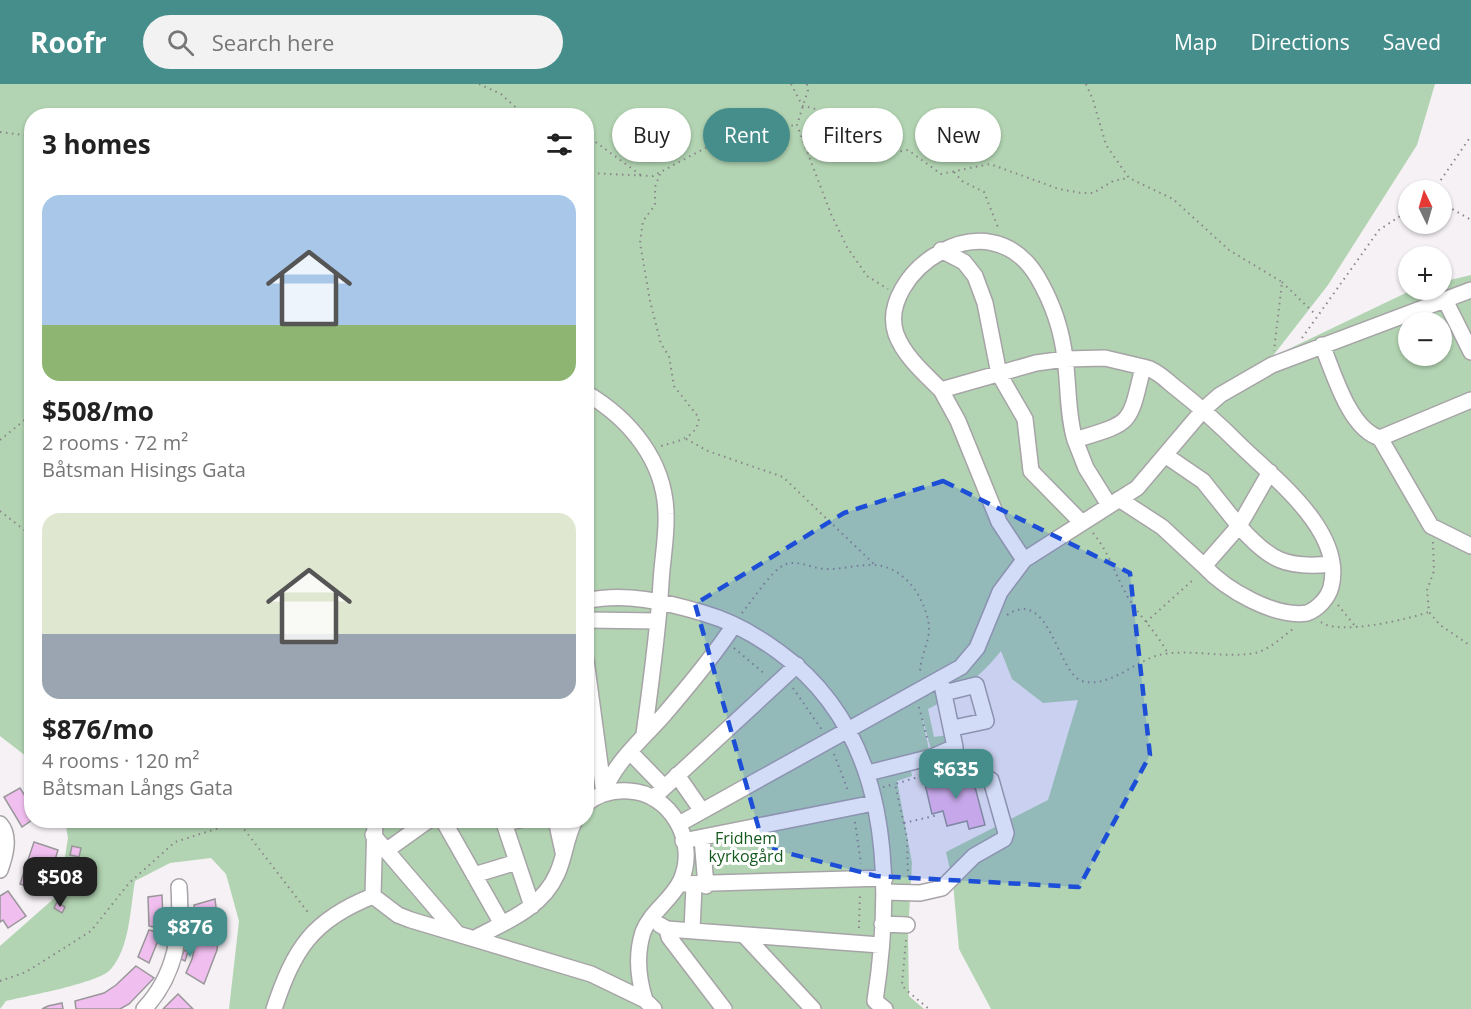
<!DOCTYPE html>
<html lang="en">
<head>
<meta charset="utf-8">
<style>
  body { margin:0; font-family:"Open Sans",sans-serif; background:#f2f2f2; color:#222; height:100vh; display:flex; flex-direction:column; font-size:22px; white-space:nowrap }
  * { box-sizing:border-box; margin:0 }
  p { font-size:20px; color:#767676 }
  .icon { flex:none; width:33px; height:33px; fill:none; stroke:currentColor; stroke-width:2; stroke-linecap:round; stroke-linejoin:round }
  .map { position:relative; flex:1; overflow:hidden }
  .drawer { position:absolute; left:24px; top:24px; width:570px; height:720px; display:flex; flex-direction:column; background:#fff; border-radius:24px; box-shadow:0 2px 4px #0004 }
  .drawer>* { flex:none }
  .guide { position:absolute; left:612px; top:24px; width:570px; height:54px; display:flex; gap:12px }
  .needle { width:39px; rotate:355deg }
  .tools { position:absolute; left:1398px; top:96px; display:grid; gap:12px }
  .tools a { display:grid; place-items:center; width:54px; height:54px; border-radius:50%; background:#fff; box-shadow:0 2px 4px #0004; font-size:30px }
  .price { position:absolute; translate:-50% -51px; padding:0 14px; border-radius:12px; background:#468e8c; color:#fff; font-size:20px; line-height:39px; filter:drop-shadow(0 2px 3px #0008) }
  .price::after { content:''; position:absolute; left:50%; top:36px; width:18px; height:14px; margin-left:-9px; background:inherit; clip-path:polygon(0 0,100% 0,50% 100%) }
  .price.on { background:#222; color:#fff }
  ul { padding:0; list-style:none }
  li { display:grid; align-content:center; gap:12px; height:318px; padding:0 18px }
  li span { display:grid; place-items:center; height:186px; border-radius:18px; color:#555 }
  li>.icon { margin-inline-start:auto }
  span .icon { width:108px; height:108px; fill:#fffc; stroke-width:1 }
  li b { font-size:26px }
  h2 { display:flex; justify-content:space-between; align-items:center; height:72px; padding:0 18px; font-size:26px }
  .tag { padding:0 21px; border-radius:27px; background:#fff; box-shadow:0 2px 4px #0004; font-size:21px; line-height:54px }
  .tag.on { background:#468e8c; color:#fff }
  header { display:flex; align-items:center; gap:36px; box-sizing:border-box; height:84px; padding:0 30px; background:#468e8c; color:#fff }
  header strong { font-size:28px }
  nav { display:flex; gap:33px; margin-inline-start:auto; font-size:21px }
  .search { width:420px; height:54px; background:#f2f2f2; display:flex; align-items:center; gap:15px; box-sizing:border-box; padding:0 21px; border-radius:33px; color:#767676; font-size:22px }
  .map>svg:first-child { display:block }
  .green { fill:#b2d4b2; fill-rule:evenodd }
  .building { fill:#f1bfef; stroke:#999699; stroke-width:1.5 }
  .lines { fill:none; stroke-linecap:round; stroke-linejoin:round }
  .minor-casing { stroke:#a7a4a7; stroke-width:18 }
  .path { stroke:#898689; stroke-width:2; stroke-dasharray:1.5 4.5; stroke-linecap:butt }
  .minor { stroke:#fff; stroke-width:15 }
  .marked { fill:#1d4ed8; fill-opacity:0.2; stroke:#1d4ed8; stroke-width:4.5; stroke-dasharray:12 8; stroke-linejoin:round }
  .labels { text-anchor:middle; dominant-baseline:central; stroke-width:6; stroke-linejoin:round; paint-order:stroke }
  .park-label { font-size:16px; fill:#15591d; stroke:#fff }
</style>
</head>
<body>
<header>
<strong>Roofr</strong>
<div class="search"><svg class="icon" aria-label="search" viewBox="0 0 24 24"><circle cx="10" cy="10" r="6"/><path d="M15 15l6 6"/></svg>Search here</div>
<nav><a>Map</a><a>Directions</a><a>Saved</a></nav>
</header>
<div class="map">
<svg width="1471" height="925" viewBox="0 0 1471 925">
  <rect width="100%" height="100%" fill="#f5f1f5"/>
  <path class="green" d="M0,0H1435L1417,61L1328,201L1272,273L1412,206H1442V198L1471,191V925H991L959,865L953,799L946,768L1048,716L1078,616L1043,619L1012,595L1001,567C980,593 958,610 928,625L934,653L948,651V658L931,665L921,629L929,666L891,676L910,682L912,692L897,697L912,779L908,849L909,912L924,925H229L239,837L226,790L211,774L170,779L135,797C130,825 130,863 111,885C100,899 26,912 6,917L0,925V862L59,810L68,754L65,737L586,736V32H32L31,676L0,652ZM1408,238H1442V272H1408Z"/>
  <path class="building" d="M948,687L950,694L971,688L985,741L969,745L967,737L947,742L943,727L932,730L925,700L938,697L936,690Z
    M20,704L32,723V736L22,743L4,713Z
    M34,758L58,766L45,808L20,800Z
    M72,762L81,764L79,773L70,771Z
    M8,807L26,832L8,844L3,836L0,838V812Z
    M162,811L163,834L162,845L149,842L148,813Z
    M215,815L219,848L217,866L204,900L186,889L192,875L198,849L194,821Z
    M57,818L65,823L62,829L54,824Z
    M188,842L192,843L191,852H187Z
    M149,846L161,849L149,879L138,873Z
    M184,866L188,868L185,877L181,875Z
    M136,882L154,894L129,920L120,925H76L75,917L104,909L116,901Z
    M178,910L193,925H163Z
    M62,919L63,925H42L48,922Z"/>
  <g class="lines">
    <g class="minor-casing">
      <path id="minor" d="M941,166L964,178L975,192L985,219L999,290L1025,335L1031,387L1082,439
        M1445,216L1471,268
        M1322,261C1334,289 1349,345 1380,354L1471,316
        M941,306L958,337L999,438L1024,476
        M586,309C630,335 665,377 666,430C667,453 662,476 661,499C658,549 651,599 644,650
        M1380,354L1431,442L1471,462
        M1075,356C1067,330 1069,302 1065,275C1062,247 1052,218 1038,194C988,109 876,191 896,250C904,272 925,290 941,306L1036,279L1065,275L1105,274L1143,283
        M1270,388L1239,442C1269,476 1286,485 1331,480
        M1119,415L1162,443L1204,482
        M1109,421L1086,384L1075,356C1133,338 1129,342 1143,283L1150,285C1161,290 1167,297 1176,304C1199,322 1220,341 1241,362C1275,395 1345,448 1331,503C1328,514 1318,525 1307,529C1275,534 1226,506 1204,482L1239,442L1203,397L1165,371
        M586,517C624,508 666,518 703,529C731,537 756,551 779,568C891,649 894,792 875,917L885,925
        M586,536L658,537
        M586,576L604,710
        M944,609L976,601L986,637L953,644
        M631,669L664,703
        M868,689L932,673L955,663L941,596
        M677,691L702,727
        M604,710C610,683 644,653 662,633C687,604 713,573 734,541
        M653,714L797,581
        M586,720C598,710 614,706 629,707C671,709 698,758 681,796C672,816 651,827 643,848C636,870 638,894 645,916
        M375,736L373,812L398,831L411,836L591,890L645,916L654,925
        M443,736L502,840
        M503,736L532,822
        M556,736L563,768
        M504,739L520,736
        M0,740C11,752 5,772 0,786
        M679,740L961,583L977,564L1000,508L1024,476L1137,404L1204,325L1220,311L1272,281L1471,206
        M373,751L456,848
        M702,754L706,802
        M683,757L874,719
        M387,766L429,736
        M474,791L517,778
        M679,800L885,794
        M884,808L920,809L942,804L974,772L1004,755L1006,749L991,696
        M882,840L907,841
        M660,841L667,845L669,853L724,925
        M667,845L880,861
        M692,846L694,802
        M744,851L813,925
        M477,853C507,837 542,824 557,790C565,773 566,753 575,736
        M144,925C176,891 182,848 179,803
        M274,925C294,865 312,836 373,812"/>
    </g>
    <path class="path" d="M479,0L501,10L525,32
      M791,0L802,21
      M807,0L808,6L797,41L831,130L847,163L867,192L888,205
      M1086,0L1093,16L1106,61L1129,94L1173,115L1229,166L1282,198L1274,267
      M802,22L813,24L860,50L873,66L882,70L908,66L941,90L990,80L1059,105L1081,109H1093L1113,97L1128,94
      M0,48L32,52
      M586,51L642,92
      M954,88L962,97L984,108L999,146
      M586,89L653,92L711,61L759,45L797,41
      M660,90L655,103V121L643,137L640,159L650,217L661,260L669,272L674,302L699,334C697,354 678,357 661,362
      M1434,106L1471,52
      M1442,119L1471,136
      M1282,198L1316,231
      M1302,254L1379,146L1408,127
      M686,355L708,367L783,393L875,481
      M0,356L32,330
      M0,427L32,452
      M1093,449C1109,468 1116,493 1129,515C1141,534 1157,549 1167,568
      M1433,458L1434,487L1427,506L1429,528L1440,541L1471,562
      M1338,521L1355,542
      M742,529C751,518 772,486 784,481C797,475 811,484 824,485C840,486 855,481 870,481C900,480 920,506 927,532C934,554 920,568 920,590
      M1007,531C1050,502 1057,589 1082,597C1108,605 1135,577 1159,571C1190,564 1224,575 1255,569C1269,566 1282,553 1293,545
      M1146,538L1195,494
      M1321,538C1338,552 1409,535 1429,528
      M734,564L766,591
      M793,604L822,646
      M919,623L928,658
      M834,670L849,709
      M938,688L993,673
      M883,703L895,700
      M237,736L310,831
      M855,738L861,780
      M904,739L938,731
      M908,793L907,754L895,700L938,687
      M859,844L860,808
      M906,856L902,900L905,905L929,925
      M0,897L26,888L91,847L129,799L175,758L238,738"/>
    <use href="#minor" class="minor"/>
  </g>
  <path class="marked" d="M943,397L1130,489L1150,671L1079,803L876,792L764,763L695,520L844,429Z"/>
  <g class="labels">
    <g class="park-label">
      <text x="746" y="754">Fridhem<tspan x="746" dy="18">kyrkogård</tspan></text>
    </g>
  </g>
</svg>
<div class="tools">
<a><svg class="needle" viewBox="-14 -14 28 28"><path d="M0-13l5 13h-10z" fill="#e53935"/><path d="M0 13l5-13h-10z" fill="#767676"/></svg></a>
<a>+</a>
<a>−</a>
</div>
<b class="price" style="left:956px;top:716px">$635</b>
<b class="price on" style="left:60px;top:824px">$508</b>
<b class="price" style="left:190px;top:874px">$876</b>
<div class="guide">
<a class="tag">Buy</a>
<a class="tag on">Rent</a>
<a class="tag">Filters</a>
<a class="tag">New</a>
</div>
<section class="drawer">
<h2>3 homes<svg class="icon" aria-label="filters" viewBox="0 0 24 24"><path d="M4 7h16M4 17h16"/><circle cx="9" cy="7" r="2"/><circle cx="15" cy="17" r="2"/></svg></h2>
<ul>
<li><span style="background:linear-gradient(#a9c7e8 70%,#8fb573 0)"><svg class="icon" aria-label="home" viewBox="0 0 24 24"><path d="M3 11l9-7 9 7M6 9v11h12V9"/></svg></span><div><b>$508/mo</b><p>2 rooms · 72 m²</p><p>Båtsman Hisings Gata</p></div></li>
<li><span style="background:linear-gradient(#dfe7d0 65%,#9aa5b1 0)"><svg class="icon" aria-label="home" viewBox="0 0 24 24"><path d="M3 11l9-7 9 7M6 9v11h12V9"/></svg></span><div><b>$876/mo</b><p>4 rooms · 120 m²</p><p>Båtsman Långs Gata</p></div></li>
</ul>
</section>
</div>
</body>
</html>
